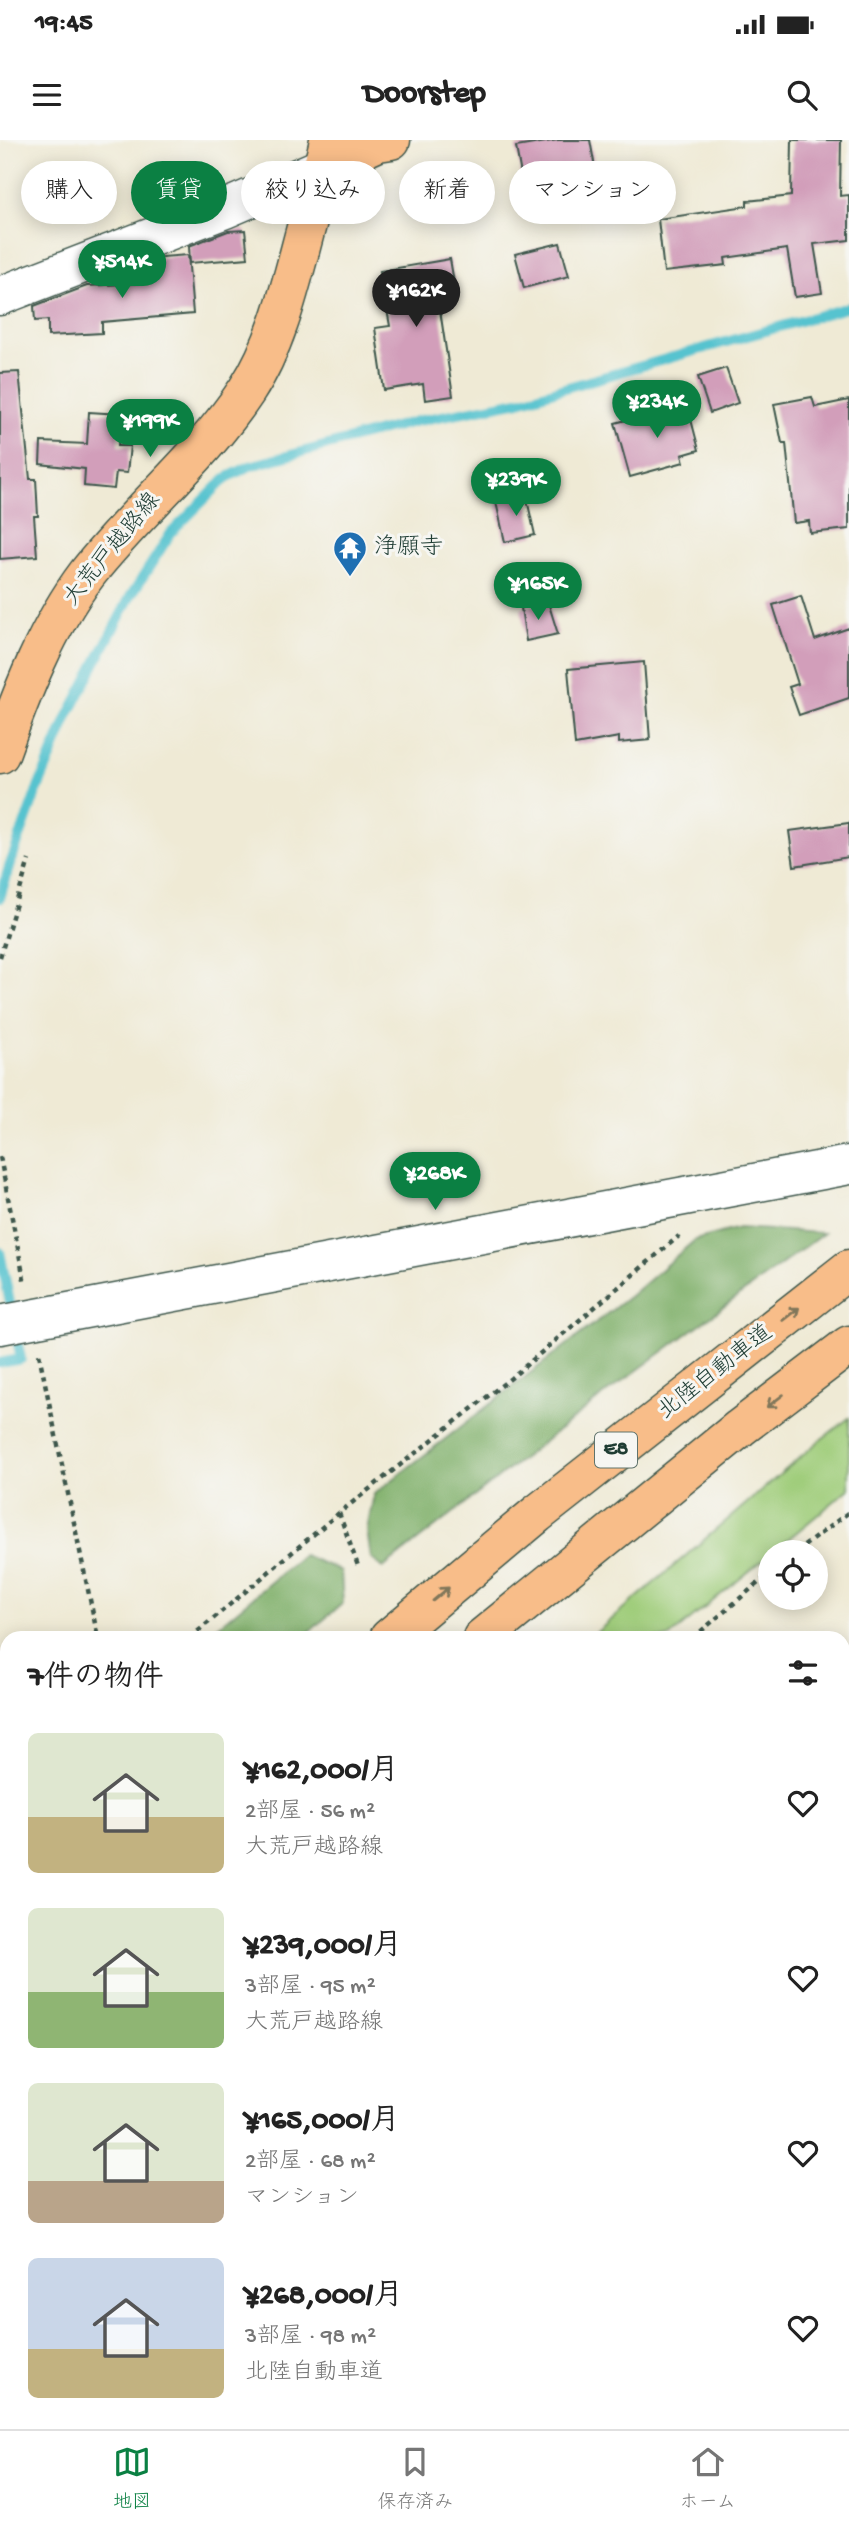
<!DOCTYPE html>
<html lang="ja">
<head>
<meta charset="utf-8">
<style>
  body { margin:0; font-family:"Gochi Hand","Klee One",sans-serif; background:#f6f6f6; color:#222; height:100vh; display:flex; flex-direction:column; font-size:26px; white-space:nowrap }
  * { box-sizing:border-box; margin:0 }
  p { font-size:23px; color:#767676 }
  .icon { flex:none; width:38px; height:38px; fill:none; stroke:currentColor; stroke-width:2; stroke-linecap:round; stroke-linejoin:round }
  .map { position:relative; flex:1; overflow:hidden }
  .details { position:absolute; left:0px; top:1491px; width:850px; height:798px; display:flex; flex-direction:column; background:#fff; border-radius:21px 21px 0 0; box-shadow:0 4px 18px #0003 }
  .details>* { flex:none }
  .banner { position:absolute; left:21px; top:21px; width:808px; height:63px; display:flex; gap:14px }
  .buttons { position:absolute; left:758px; top:1400px; display:grid; gap:14px }
  .buttons a { display:grid; place-items:center; width:70px; height:70px; border-radius:50%; background:#fff; box-shadow:0 4px 18px #0003; font-size:35px }
  .price { position:absolute; translate:-50% -60px; padding:0 16px; border-radius:24px; background:#0b8043; color:#fff; font-size:23px; line-height:46px; filter:drop-shadow(0 2px 4px #0008) }
  .price::after { content:''; position:absolute; left:50%; top:42px; width:21px; height:16px; margin-left:-10px; background:inherit; clip-path:polygon(0 0,100% 0,50% 100%) }
  .price.selected { background:#222; color:#fff }
  ul { padding:0; list-style:none }
  li { display:flex; align-items:center; gap:21px; height:175px; padding:0 28px }
  li span { display:grid; place-items:center; flex:none; width:196px; height:140px; border-radius:10px; color:#555 }
  li>.icon { margin-inline-start:auto }
  span .icon { width:84px; height:84px; fill:#fffc; stroke-width:1 }
  li b { font-size:30px }
  h2 { display:flex; justify-content:space-between; align-items:center; height:84px; padding:0 28px; font-size:30px }
  .tag { padding:0 24px; border-radius:32px; background:#fff; box-shadow:0 4px 18px #0003; font-size:24px; line-height:63px }
  .tag.selected { background:#0b8043; color:#fff }
  .status { display:flex; justify-content:space-between; align-items:center; height:49px; padding:0 35px; background:#fff; direction:ltr }
  .status svg { height:19px; fill:currentColor }
  header { display:flex; justify-content:space-between; align-items:center; height:91px; padding:0 28px; background:#fff; font-size:32px; font-weight:700 }
  .tab-bar { display:flex; justify-content:space-around; align-items:center; height:98px; border-top:2px solid #e0e0e0; background:#fff; font-size:19px; color:#767676 }
  .tab-bar a { display:grid; justify-items:center; gap:4px }
  .tab-bar .selected { color:#0b8043 }
  .map>svg:first-child { display:block }
  .green { fill:#a0cd7b; stroke:#608558; stroke-width:2 }
  .forest { fill:#80b06b; stroke:#507650; stroke-width:2 }
  .lines { fill:none; stroke-linecap:round; stroke-linejoin:round }
  .stream { stroke:#56c3cf; stroke-width:10 }
  .building { fill:#d29eba }
  .minor-casing { stroke:#3e574c; stroke-width:41 }
  .major-casing { stroke:#3e574c; stroke-width:41 }
  .highway-casing { stroke:#3e574c; stroke-width:41 }
  .path { stroke:#3e574c; stroke-width:4.5; stroke-dasharray:5 5; stroke-linecap:butt }
  .minor { stroke:#fff; stroke-width:38 }
  .major { stroke:#f8bd89; stroke-width:38 }
  .highway { stroke:#f8bd89; stroke-width:38 }
  .oneway { stroke:#81775a }
  .labels { text-anchor:middle; dominant-baseline:central; stroke-width:6; stroke-linejoin:round; paint-order:stroke }
  .shield { fill:#f6f6f2; stroke:#60746d; stroke-width:2 }
  .shield-label { font-size:21px; font-weight:bold; fill:#1f3d34 }
  .poi-label { font-size:23px; fill:#1f3d34; stroke:#f6f6f2; text-anchor:start }
  .street-label { font-size:23px; fill:#1f3d34; stroke:#f6f6f2 }
</style>
</head>
<body>
<div class="status"><b>19:45</b><svg viewBox="0 0 49 12"><path d="M0 12V9h3v3zM5 12V6h3v6zM10 12V3h3v9zM15 12V0h3v12zM26 1h20v11H26zM47 4h2v5h-2z"/></svg></div>
<header><svg class="icon" aria-label="menu" viewBox="0 0 24 24"><path d="M4 6h16M4 12h16M4 18h16"/></svg>Doorstep<svg class="icon" aria-label="search" viewBox="0 0 24 24"><circle cx="10" cy="10" r="6"/><path d="M15 15l6 6"/></svg></header>
<div class="map">
<svg width="849" height="2289" viewBox="0 0 849 2289">
  <rect width="100%" height="100%" fill="#f6f6f2"/>
  <filter id="ink" filterUnits="userSpaceOnUse"><feTurbulence type="fractalNoise" baseFrequency=".0143" numOctaves="2"/><feDisplacementMap in="SourceGraphic" scale="14" xChannelSelector="R" yChannelSelector="G"/><feConvolveMatrix kernelMatrix="1 2 1 2 8 2 1 2 1" color-interpolation-filters="sRGB"/></filter>
  <filter id="wash" filterUnits="userSpaceOnUse"><feTurbulence type="fractalNoise" baseFrequency=".00686" numOctaves="4" result="noise"/><feDisplacementMap in="SourceGraphic" scale="28" xChannelSelector="R" yChannelSelector="G"/><feGaussianBlur stdDeviation="1.57" result="paint"/><feColorMatrix in="noise" values="0 0 0 0 0 0 0 0 0 0 0 0 0 0 0 0 0 1.4 0 .05"/><feComposite in="paint" operator="in"/></filter>
  <g filter="url(#wash)">
    <rect width="100%" height="100%" fill="#efead5"/>
    <path class="green" d="M849,1278V1349L668,1498H590L819,1301Z"/>
    <path class="forest" d="M739,1088L824,1093L601,1257L383,1428L371,1418L367,1390L374,1354L630,1156L695,1100Z
      M303,1415L341,1431L343,1463L302,1498H204Z
      M7,1663V1768L0,1774V1670Z
      M7,2023V2073L0,2080V2030Z"/>
    <g class="lines">
      <path class="stream" d="M0,758L9,727L36,653L68,576L130,457L171,393L226,338L250,326L417,281L519,261L849,167
        M0,1112L21,1219L0,1223"/>
    </g>
    <g id="blocks">
      <path class="building" d="M558,0H590L598,44L525,57L516,7Z
        M792,0H841L840,56L849,55V100L814,104L822,153L795,157L787,109L725,118L726,125L664,132L658,79L747,66V61L791,56Z
        M245,90L248,118L190,123L189,106L228,91Z
        M560,103L569,136L524,148L515,114Z
        M188,115L193,174L102,182V193L48,196V180L35,181L34,166L87,146L143,143L141,125L162,117Z
        M450,119L456,154L438,157L453,256L425,260L423,244L384,250L375,188L390,186L380,131Z
        M726,228L738,263L710,273L698,237Z
        M19,232L30,339H36L38,376H34L37,416L0,419V233Z
        M812,257L815,267L849,260V389L810,393L809,381L794,383L786,303H782L774,264Z
        M687,264L699,310L682,315L684,322L630,337L615,283Z
        M89,272L120,274L118,306H130L127,333L116,332L114,349L84,346L85,329L40,324L41,302L87,304Z
        M526,355L535,395L505,402L496,362Z
        M801,456L815,500L849,488V558L799,575L789,547L798,544L773,465Z
        M548,462L558,494L526,501L521,468Z
        M644,522L650,600L619,603V597L575,605L568,529Z
        M849,683V717L794,726L789,691Z"/>
    </g>
  </g>
  <g filter="url(#ink)">
    <use href="#blocks" fill-opacity="0" stroke="#3e574c" stroke-width="2"/>
    <g class="lines">
      <g class="minor-casing">
        <path id="minor" d="M0,156L225,69L323,27
          M0,1185L849,1025
          M528,2282L529,2289"/>
      </g>
      <g class="major-casing">
        <path id="major" d="M323,27L378,2L391,0
          M0,614C22,552 47,487 87,434C137,370 202,318 247,250C280,200 293,134 309,77C315,51 324,26 329,0"/>
      </g>
      <g class="highway-casing">
        <path id="highway" d="M389,1498L537,1374L849,1129
          M482,1498L740,1288L849,1205
          M0,1852L7,1845
          M0,1926L7,1920
          M0,1976L7,1969"/>
      </g>
      <path class="path" d="M0,817L29,720
        M0,1017L25,1144
        M39,1214L98,1498
        M339,1373L358,1426
        M796,1412L849,1372
        M190,1498L339,1373L511,1238L679,1096
        M693,1498L770,1433
        M0,1659L7,1652
        M0,2132L7,2124"/>
      <use href="#minor" class="minor"/>
      <use href="#major" class="major"/>
      <use href="#highway" class="highway"/>
    </g>
    <defs><path id="oneway-shaft" d="M-6 0H5M1.5-3L5.5 0L1.5 3" fill="none" stroke-width="1.6" stroke-linecap="round" stroke-linejoin="round" transform="scale(1.75)"/></defs>
    <g class="oneway">
      <use href="#oneway-shaft" transform="translate(791 1174) rotate(-38)"/>
      <use href="#oneway-shaft" transform="translate(775 1261) rotate(143)"/>
      <use href="#oneway-shaft" transform="translate(441 1454) rotate(-40)"/>
    </g>
  </g>
  <defs>
    <g id="temple-pin" transform="scale(1.75)"><path d="M0 17L-7.5 6A9.5 9.5 0 1 1 7.5 6Z" fill="#1f6fb2" stroke="#f6f6f2"/><path d="M0-6L5-2H3V0L6.5 2.5H4V6H1.5V3h-3V6H-4V2.5H-6.5L-3 0V-2H-5Z" fill="#fff"/></g>
  </defs>
  <g fill-rule="evenodd">
    <use href="#temple-pin" x="350" y="408"/>
  </g>
  <g class="labels">
    <rect class="shield" x="595" y="1292.5" width="42" height="35" rx="5"/>
    <g class="shield-label">
      <text x="616" y="1310">E8</text>
    </g>
    <g class="poi-label">
      <text x="374" y="408">浄願寺</text>
    </g>
    <g class="street-label">
      <text transform="translate(113 410) rotate(-51)">大荒戸越路線</text>
      <text transform="translate(716 1233) rotate(-38)">北陸自動車道</text>
    </g>
  </g>
</svg>
<div class="buttons">
<a><svg class="icon" aria-label="locate" viewBox="0 0 24 24"><circle cx="12" cy="12" r="6"/><path d="M12 2v4M12 18v4M2 12h4M18 12h4"/></svg></a>
</div>
<b class="price" style="left:122px;top:160px">¥514K</b>
<b class="price selected" style="left:416px;top:189px">¥162K</b>
<b class="price" style="left:657px;top:300px">¥234K</b>
<b class="price" style="left:150px;top:319px">¥199K</b>
<b class="price" style="left:516px;top:378px">¥239K</b>
<b class="price" style="left:538px;top:482px">¥165K</b>
<b class="price" style="left:435px;top:1072px">¥268K</b>
<div class="banner">
<a class="tag">購入</a>
<a class="tag selected">賃貸</a>
<a class="tag">絞り込み</a>
<a class="tag">新着</a>
<a class="tag">マンション</a>
</div>
<section class="details">
<h2>7件の物件<svg class="icon" aria-label="filters" viewBox="0 0 24 24"><path d="M4 7h16M4 17h16"/><circle cx="9" cy="7" r="2"/><circle cx="15" cy="17" r="2"/></svg></h2>
<ul>
<li><span style="background:linear-gradient(#dfe7d0 60%,#c2b280 0)"><svg class="icon" aria-label="home" viewBox="0 0 24 24"><path d="M3 11l9-7 9 7M6 9v11h12V9"/></svg></span><div><b>¥162,000/月</b><p>2部屋 · 56 m²</p><p>大荒戸越路線</p></div><svg class="icon" aria-label="heart" viewBox="0 0 24 24"><path d="M12 20l-8-8c-3-5 5-10 8-4 3-6 11-1 8 4z"/></svg></li>
<li><span style="background:linear-gradient(#dfe7d0 60%,#8fb573 0)"><svg class="icon" aria-label="home" viewBox="0 0 24 24"><path d="M3 11l9-7 9 7M6 9v11h12V9"/></svg></span><div><b>¥239,000/月</b><p>3部屋 · 95 m²</p><p>大荒戸越路線</p></div><svg class="icon" aria-label="heart" viewBox="0 0 24 24"><path d="M12 20l-8-8c-3-5 5-10 8-4 3-6 11-1 8 4z"/></svg></li>
<li><span style="background:linear-gradient(#dfe7d0 70%,#b9a48a 0)"><svg class="icon" aria-label="home" viewBox="0 0 24 24"><path d="M3 11l9-7 9 7M6 9v11h12V9"/></svg></span><div><b>¥165,000/月</b><p>2部屋 · 68 m²</p><p>マンション</p></div><svg class="icon" aria-label="heart" viewBox="0 0 24 24"><path d="M12 20l-8-8c-3-5 5-10 8-4 3-6 11-1 8 4z"/></svg></li>
<li><span style="background:linear-gradient(#c9d6e8 65%,#c2b280 0)"><svg class="icon" aria-label="home" viewBox="0 0 24 24"><path d="M3 11l9-7 9 7M6 9v11h12V9"/></svg></span><div><b>¥268,000/月</b><p>3部屋 · 98 m²</p><p>北陸自動車道</p></div><svg class="icon" aria-label="heart" viewBox="0 0 24 24"><path d="M12 20l-8-8c-3-5 5-10 8-4 3-6 11-1 8 4z"/></svg></li>
</ul>
</section>
</div>
<nav class="tab-bar">
<a class="selected"><svg class="icon" aria-label="map" viewBox="0 0 24 24"><path d="M3 6l6-2 6 2 6-2v14l-6 2-6-2-6 2zM9 4v14M15 6v14"/></svg>地図</a>
<a><svg class="icon" aria-label="saved" viewBox="0 0 24 24"><path d="M7 4h10v16l-5-4-5 4z"/></svg>保存済み</a>
<a><svg class="icon" aria-label="home" viewBox="0 0 24 24"><path d="M3 11l9-7 9 7M6 9v11h12V9"/></svg>ホーム</a>
</nav>
</body>
</html>
